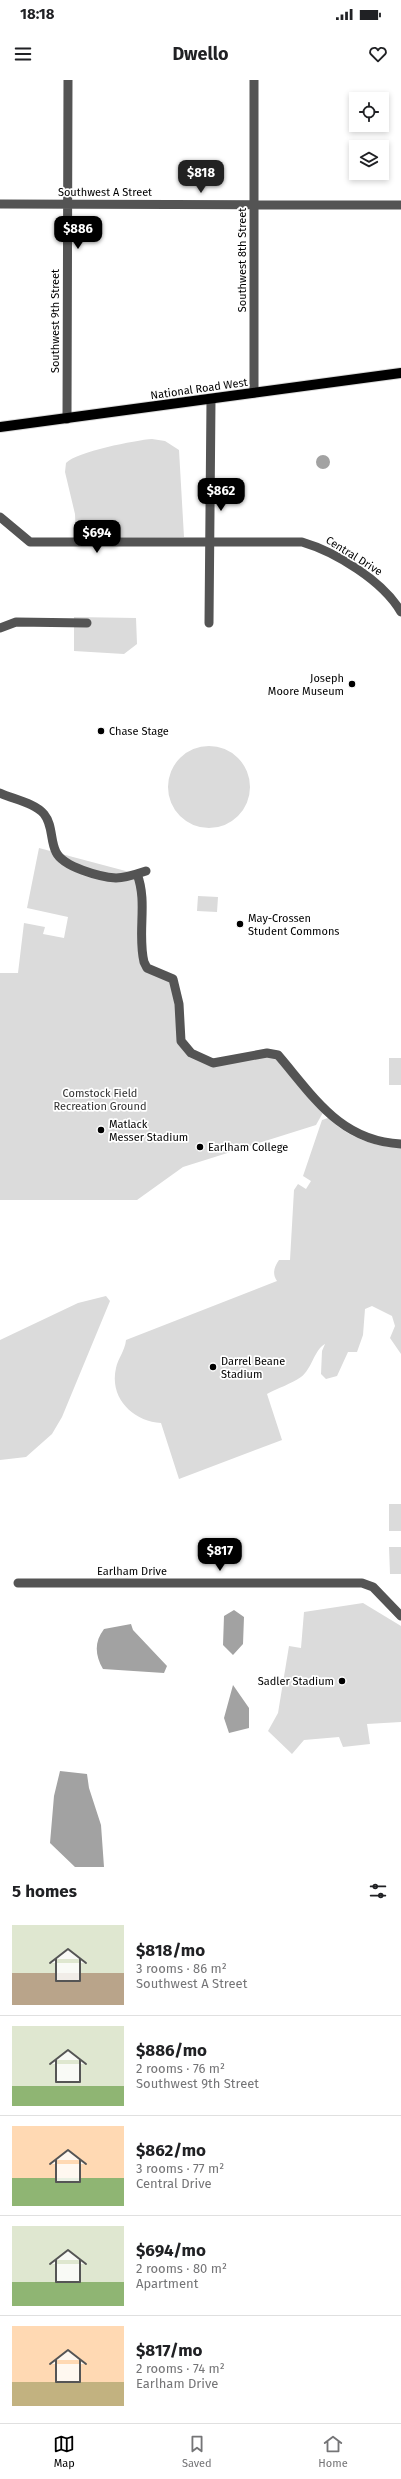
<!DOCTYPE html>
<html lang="en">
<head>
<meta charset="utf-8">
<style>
  body { margin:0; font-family:"Fira Sans",sans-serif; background:#f2f2f2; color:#202124; height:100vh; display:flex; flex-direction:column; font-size:15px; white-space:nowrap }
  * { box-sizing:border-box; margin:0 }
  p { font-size:13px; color:#757577 }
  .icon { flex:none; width:22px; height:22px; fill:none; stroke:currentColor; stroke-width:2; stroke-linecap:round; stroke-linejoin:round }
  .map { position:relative; height:1787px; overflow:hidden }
  .panel { display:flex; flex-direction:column; background:#fff; flex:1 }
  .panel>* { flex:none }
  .fabs { position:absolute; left:349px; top:12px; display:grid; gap:8px }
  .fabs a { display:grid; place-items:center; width:40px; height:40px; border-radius:0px; background:#fff; box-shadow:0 2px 6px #0003; font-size:20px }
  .price { position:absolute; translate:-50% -34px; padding:0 9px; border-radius:8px; background:#000; color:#fff; font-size:13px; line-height:26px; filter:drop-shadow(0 1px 2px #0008) }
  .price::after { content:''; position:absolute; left:50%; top:24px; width:12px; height:9px; margin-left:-6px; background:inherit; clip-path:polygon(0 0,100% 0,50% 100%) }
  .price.on { background:#222; color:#fff }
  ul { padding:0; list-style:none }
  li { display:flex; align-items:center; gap:12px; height:100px; padding:0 12px }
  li+li { border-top:1px solid #e0e0e0 }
  li span { display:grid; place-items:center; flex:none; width:112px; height:80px; border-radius:0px; color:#555 }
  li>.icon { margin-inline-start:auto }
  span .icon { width:48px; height:48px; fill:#fffc; stroke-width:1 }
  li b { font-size:17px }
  h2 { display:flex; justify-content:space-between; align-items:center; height:48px; padding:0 12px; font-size:17px }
  .status { display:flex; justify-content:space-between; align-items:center; height:28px; padding:0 20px; background:#fff; direction:ltr }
  .status svg { height:11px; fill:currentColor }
  header { display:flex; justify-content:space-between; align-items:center; height:52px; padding:0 12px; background:#fff; font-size:18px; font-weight:700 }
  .tabs { display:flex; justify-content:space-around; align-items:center; height:56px; border-top:1px solid #e0e0e0; background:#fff; font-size:11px; color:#757577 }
  .tabs a { display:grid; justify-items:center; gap:2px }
  .tabs .on { color:#000 }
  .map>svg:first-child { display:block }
  .green { fill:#dbdbdb }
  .water { fill:#a2a2a2 }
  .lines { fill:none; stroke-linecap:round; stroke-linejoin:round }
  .major-casing { stroke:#dbdbdb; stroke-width:12 }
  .minor { stroke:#545454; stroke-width:9 }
  .major { stroke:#000; stroke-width:10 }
  .poi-dot { fill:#000; stroke:#fff; stroke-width:1.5 }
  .labels { text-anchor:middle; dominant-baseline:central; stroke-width:3.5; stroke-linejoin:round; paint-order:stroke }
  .street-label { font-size:11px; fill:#000; stroke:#fff }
  .poi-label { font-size:11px; fill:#000; stroke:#fff; text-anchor:start }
  .park-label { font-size:11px; fill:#323232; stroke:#fff }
</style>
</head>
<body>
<div class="status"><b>18:18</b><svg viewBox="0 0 49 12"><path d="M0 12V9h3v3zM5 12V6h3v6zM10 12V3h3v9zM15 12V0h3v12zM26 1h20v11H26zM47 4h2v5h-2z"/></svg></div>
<header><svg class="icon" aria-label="menu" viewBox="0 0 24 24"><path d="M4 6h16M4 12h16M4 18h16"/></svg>Dwello<svg class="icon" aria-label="heart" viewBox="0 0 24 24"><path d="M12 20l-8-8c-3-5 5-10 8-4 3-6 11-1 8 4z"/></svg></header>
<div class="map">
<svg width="401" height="1787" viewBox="0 0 401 1787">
  <rect width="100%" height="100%" fill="#fff"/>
  <path class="green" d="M152,359L165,361L179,370L184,457L76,458L75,434L65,392L66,383C76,372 136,360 152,359Z
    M74,537L136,538L137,564L124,574L74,571Z
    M168 707a41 41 0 1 1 82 0a41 41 0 1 1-82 0Z
    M39,768L137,794L144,882L173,899L181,961L213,983L278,975L325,1029L316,1045L183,1087L137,1120H0V893H18L24,843L45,847L43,854L64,858L68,837L27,828Z
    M198,816L218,817L217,832L197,831Z
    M389,978H401V1005H389Z
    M328,1038C349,1058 373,1066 401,1068V1274L390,1258L395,1246L392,1236L372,1226L365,1229L363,1255L357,1272H348L337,1296L326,1299L321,1294L322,1271L325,1264C314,1270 312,1289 301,1297C291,1304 278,1308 267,1314L282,1360L179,1399L161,1343C133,1341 109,1318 116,1288C118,1278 125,1271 126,1260L277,1201C272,1194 274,1187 279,1180H290L294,1110L298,1104L306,1109L311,1101L303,1096L322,1040Z
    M106,1216L110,1221L62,1337L52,1354L26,1377L0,1380V1260L78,1223Z
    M389,1424H401V1451H389Z
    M389,1467H401V1494H390Z
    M363,1523L401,1546V1642L367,1644L370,1664L343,1667L339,1657L304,1660L292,1674L268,1651L278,1633L289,1566L301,1568L304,1532Z"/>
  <path class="water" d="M316 382a7 7 0 1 1 14 0a7 7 0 1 1-14 0Z
    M234,1530L244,1537L243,1564L233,1575L223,1565L224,1536Z
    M131,1544L133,1550L167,1586L164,1593L103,1589C95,1575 94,1562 104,1549Z
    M233,1605L249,1628V1648L229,1653L224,1638Z
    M60,1691L87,1694L89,1708L101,1745L104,1787H75L50,1763L54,1716Z"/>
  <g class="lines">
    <g class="major-casing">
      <path id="major" d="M0,347L401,293"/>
    </g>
    <path class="minor" d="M254,0V313
      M0,124L401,125
      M67,339L68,0
      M0,437L30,462H302C336,472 383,501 401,532
      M209,543L211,320
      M0,548L16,542L87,543
      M0,713C13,719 35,723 44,734C53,745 50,760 56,772C63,787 100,797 116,798C125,798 137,794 146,791
      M137,794C148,822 137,853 144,882L147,888L173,899L179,924L181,961L191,973L213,983L267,973L278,975C314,1017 340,1061 401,1064
      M18,1503H362L373,1507L401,1536"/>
    <use href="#major" class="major"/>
  </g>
  <g class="poi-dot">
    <circle cx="352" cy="604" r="4"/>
    <circle cx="101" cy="651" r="4"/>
    <circle cx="240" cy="844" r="4"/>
    <circle cx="101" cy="1050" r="4"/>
    <circle cx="200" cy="1067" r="4"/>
    <circle cx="213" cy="1287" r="4"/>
    <circle cx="342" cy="1601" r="4"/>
  </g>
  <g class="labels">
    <g class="street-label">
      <text x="105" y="112">Southwest A Street</text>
      <text transform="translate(242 180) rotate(-90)">Southwest 8th Street</text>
      <text transform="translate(55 241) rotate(-90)">Southwest 9th Street</text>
      <text transform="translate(199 309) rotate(-8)">National Road West</text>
      <text transform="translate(354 476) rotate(32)">Central Drive</text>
      <text x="132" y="1491">Earlham Drive</text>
    </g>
    <g class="poi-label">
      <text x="344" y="598" text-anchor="end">Joseph<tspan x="344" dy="13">Moore Museum</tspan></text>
      <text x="109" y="651">Chase Stage</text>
      <text x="248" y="838">May-Crossen<tspan x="248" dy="13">Student Commons</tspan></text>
      <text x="109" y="1044">Matlack<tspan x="109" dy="13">Messer Stadium</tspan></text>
      <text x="208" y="1067">Earlham College</text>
      <text x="221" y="1281">Darrel Beane<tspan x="221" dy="13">Stadium</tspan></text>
      <text x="334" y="1601" text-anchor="end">Sadler Stadium</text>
    </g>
    <g class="park-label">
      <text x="100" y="1013">Comstock Field<tspan x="100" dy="13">Recreation Ground</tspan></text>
    </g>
  </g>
</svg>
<div class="fabs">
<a><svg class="icon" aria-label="locate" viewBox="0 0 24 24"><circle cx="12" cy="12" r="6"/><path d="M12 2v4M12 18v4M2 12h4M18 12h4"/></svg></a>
<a><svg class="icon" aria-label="layers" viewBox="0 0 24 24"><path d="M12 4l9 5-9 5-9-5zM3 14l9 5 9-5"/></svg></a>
</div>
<b class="price on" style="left:201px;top:114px">$818</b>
<b class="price" style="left:78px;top:170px">$886</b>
<b class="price" style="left:221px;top:432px">$862</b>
<b class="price" style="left:97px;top:474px">$694</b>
<b class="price" style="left:220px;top:1492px">$817</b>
</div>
<section class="panel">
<h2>5 homes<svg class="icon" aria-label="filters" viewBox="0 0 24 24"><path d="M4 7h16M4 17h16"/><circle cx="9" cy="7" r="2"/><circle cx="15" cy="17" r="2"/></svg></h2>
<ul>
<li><span style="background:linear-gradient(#dfe7d0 60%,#b9a48a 0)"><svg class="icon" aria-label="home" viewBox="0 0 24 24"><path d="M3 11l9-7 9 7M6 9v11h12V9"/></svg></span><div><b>$818/mo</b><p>3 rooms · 86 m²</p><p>Southwest A Street</p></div></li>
<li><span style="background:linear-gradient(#dfe7d0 75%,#8fb573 0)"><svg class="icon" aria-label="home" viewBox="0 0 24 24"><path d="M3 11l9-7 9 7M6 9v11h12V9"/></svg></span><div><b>$886/mo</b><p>2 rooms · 76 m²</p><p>Southwest 9th Street</p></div></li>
<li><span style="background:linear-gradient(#ffd9b3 65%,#8fb573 0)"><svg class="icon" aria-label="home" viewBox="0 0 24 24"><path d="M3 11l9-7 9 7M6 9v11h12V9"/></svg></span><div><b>$862/mo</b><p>3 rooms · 77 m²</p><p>Central Drive</p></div></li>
<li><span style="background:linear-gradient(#dfe7d0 70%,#8fb573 0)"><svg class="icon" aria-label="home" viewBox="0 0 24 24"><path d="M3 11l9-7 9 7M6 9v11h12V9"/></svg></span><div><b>$694/mo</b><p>2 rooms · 80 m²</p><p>Apartment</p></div></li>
<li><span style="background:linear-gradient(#ffd9b3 70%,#c2b280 0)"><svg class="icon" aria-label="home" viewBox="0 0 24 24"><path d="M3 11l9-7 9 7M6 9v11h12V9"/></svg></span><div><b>$817/mo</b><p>2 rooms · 74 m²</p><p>Earlham Drive</p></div></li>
</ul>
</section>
<nav class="tabs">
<a class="on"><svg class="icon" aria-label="map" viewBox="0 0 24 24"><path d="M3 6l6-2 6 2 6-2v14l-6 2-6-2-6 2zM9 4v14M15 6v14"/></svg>Map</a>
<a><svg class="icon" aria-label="saved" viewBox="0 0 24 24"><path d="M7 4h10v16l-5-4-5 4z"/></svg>Saved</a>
<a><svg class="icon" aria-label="home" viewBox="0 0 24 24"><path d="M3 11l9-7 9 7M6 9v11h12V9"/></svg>Home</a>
</nav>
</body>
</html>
